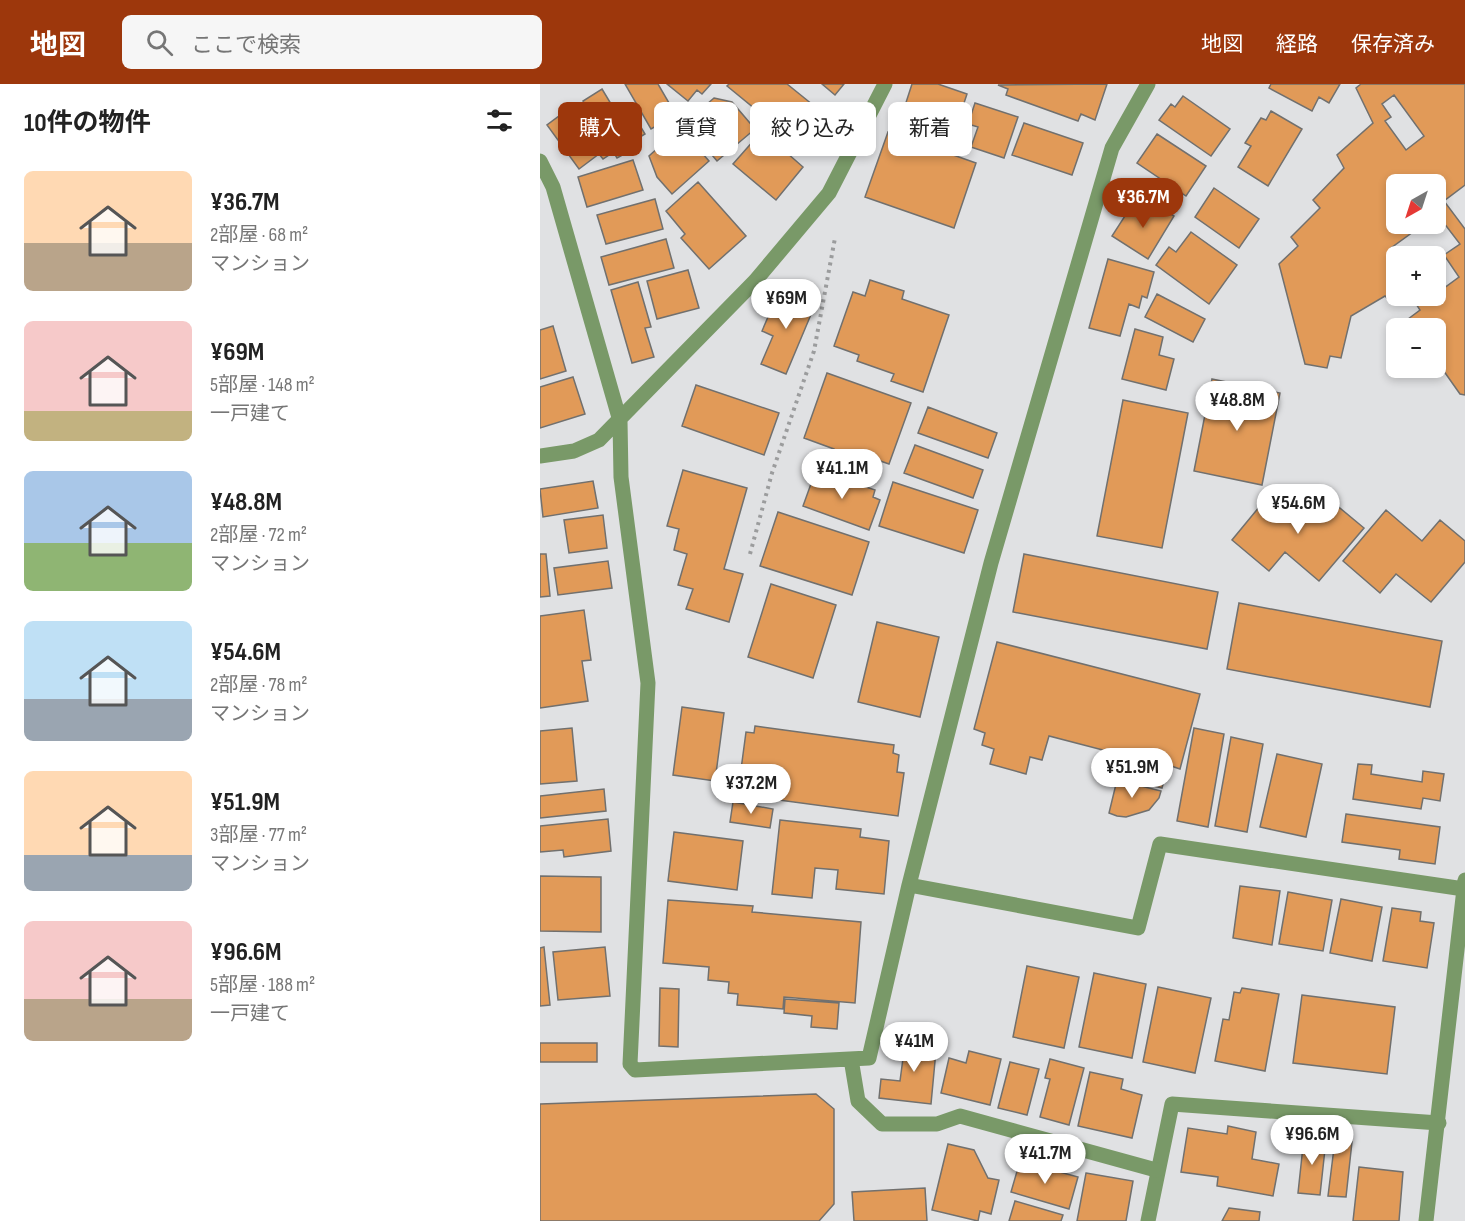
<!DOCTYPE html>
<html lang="ja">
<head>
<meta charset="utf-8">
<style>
  body { margin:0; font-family:"Sofia Sans Condensed","Noto Sans JP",sans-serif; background:#f6f6f6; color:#222; height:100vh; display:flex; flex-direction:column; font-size:22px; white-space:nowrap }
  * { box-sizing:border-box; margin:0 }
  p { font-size:20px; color:#767676 }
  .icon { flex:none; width:33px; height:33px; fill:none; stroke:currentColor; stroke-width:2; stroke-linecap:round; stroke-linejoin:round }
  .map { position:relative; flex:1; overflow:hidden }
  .sheet { display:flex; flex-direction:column; background:#fff; width:540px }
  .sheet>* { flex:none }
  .hud { position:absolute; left:18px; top:18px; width:570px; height:54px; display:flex; gap:12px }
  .needle { width:39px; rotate:219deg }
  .fabs { position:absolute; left:846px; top:90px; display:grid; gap:12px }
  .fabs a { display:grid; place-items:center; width:60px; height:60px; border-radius:9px; background:#fff; box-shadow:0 3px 9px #0003; font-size:30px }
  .price { position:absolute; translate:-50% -51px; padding:0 14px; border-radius:21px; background:#fff; color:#222; font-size:20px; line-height:39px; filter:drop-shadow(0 2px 3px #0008) }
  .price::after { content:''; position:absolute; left:50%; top:36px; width:18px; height:14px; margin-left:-9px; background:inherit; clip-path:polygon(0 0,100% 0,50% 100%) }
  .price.on { background:#9d370c; color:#fff }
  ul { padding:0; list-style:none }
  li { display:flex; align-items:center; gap:18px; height:150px; padding:0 24px }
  li span { display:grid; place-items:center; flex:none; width:168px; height:120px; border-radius:9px; color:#555 }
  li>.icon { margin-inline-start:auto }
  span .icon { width:72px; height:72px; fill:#fffc; stroke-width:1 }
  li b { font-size:26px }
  h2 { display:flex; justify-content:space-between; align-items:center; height:72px; padding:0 24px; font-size:26px }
  .chip { padding:0 21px; border-radius:9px; background:#fff; box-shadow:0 3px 9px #0003; font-size:21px; line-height:54px }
  .chip.on { background:#9d370c; color:#fff }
  header { display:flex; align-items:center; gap:36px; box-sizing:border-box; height:84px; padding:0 30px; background:#9d370c; color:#fff }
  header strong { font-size:28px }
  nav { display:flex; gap:33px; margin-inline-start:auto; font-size:21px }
  .search { width:420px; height:54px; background:#f6f6f6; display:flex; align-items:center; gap:15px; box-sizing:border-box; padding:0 21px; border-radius:9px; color:#767676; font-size:22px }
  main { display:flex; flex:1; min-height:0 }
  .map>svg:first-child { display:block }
  .building { fill:#e19a58; stroke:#71706e; stroke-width:1.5; fill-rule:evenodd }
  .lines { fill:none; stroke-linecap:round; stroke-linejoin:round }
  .path { stroke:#9b9c9d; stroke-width:4; stroke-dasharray:3 4.5; stroke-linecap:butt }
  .lane { stroke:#799968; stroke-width:15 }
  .street { stroke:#799968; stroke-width:15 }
</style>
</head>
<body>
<header>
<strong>地図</strong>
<div class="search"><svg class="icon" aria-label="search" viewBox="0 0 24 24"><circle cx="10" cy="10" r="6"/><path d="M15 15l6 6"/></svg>ここで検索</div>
<nav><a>地図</a><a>経路</a><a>保存済み</a></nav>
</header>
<main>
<section class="sheet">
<h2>10件の物件<svg class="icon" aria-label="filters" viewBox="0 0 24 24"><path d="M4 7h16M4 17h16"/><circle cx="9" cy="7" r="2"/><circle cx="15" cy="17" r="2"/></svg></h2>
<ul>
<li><span style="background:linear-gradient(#ffd9b3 60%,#b9a48a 0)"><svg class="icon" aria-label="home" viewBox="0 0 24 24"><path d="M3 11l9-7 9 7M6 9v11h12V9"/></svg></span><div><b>¥36.7M</b><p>2部屋 · 68 m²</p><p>マンション</p></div></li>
<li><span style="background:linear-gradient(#f6c9c9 75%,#c2b280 0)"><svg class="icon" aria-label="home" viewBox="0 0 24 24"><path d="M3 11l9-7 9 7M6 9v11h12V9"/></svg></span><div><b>¥69M</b><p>5部屋 · 148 m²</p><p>一戸建て</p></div></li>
<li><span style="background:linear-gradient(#a9c7e8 60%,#8fb573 0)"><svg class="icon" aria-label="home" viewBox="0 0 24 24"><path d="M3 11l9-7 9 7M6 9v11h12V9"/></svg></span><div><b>¥48.8M</b><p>2部屋 · 72 m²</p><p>マンション</p></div></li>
<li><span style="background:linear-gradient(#bfe0f5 65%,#9aa5b1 0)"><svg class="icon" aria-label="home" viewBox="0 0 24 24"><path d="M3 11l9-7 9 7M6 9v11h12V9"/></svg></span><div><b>¥54.6M</b><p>2部屋 · 78 m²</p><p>マンション</p></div></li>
<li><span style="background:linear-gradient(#ffd9b3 70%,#9aa5b1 0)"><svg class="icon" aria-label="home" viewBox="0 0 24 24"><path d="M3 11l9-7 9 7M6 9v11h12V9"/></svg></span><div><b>¥51.9M</b><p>3部屋 · 77 m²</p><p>マンション</p></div></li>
<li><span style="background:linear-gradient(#f6c9c9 65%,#b9a48a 0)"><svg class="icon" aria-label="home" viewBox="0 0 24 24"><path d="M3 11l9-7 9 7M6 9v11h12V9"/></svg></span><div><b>¥96.6M</b><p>5部屋 · 188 m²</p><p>一戸建て</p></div></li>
</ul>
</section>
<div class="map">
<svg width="925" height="1137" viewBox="0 0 925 1137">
  <rect width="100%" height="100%" fill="#e0e1e3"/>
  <path class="building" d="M85,0H118L136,31L111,45Z
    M127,0H171L162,10L157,6L148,17Z
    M189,0H247L278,25L253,56L187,2Z
    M282,0H304L295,11Z
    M372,0H398L427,10L412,55L360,37Z
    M567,0L555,36L541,30L538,37L466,11L468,5L458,1Z
    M731,0H800L789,19L779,13L772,27L729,4Z
    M821,0H925V101L904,117L925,145V311L920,310L896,276V251L903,246L896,240L890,244H864V238L880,226L871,212H886L889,215L919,193L904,171L920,160L897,130L896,131V100H856V140H884L851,164L857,172L856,212H862L852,219L845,212L811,232L801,274L790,272L787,284L765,280L739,180L758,162L751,153L780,124L773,116L804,84L797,71L833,39L816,4ZM854,11L884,52L866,66L845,37L851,33L842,20Z
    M62,5L77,30L89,23L105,50L95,56L99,62L77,74L43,17Z
    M643,12L690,45L671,72L619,36L631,20L635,23Z
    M174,14L192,18L215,45L177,77L145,39Z
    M435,19L478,33L464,74L431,63L438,43L428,40Z
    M31,23L43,40L48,37L72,69L63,75L59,70L39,85L7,41Z
    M731,27L762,45L728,102L698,83L711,62L705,59L721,34L726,36Z
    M484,39L543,59L532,91L472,71Z
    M140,44L169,77L132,110L117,93L109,72Z
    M222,47L263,83L236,116L193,80Z
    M348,48L436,79L414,144L325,113Z
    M617,50L666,82L646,112L597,79Z
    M93,76L103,106L47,123L38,93Z
    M158,98L206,152L169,185L141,154L145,150L126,127Z
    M674,104L719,135L699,164L655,133Z
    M115,115L123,145L66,160L57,131Z
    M613,119L634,132L608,175L572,152L592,121L606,131Z
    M651,148L697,181L669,220L616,181L629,163L636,168Z
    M126,155L134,184L69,201L61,173Z
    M568,175L614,188L607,214L602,212L599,224L589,220L580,252L549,244Z
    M148,186L159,224L117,235L107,197Z
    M330,196L364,207L362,215L409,231L383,308L351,297L354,290L317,277L319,271L294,262L313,208L325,212Z
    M98,198L111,243L105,244L114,273L92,279L71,206Z
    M240,205L275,221L246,290L221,280L233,252L222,247Z
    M617,210L665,235L653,258L605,233Z
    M13,242L26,287L0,295V246Z
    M595,245L623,253L619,271L634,275L626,306L582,295Z
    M287,289L371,319L349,380L329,373L325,384L291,372L294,365L264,354Z
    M33,293L45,330L0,344V303Z
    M672,295L740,309L722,401L654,387Z
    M156,301L239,329L224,371L142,342Z
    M583,316L648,329L622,464L557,452Z
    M388,323L457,349L448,374L378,349Z
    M375,361L443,386L433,414L364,389Z
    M143,386L207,404L184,485L203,490L189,538L146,525L153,505L138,501L147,470L134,466L139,445L127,442Z
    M276,386L335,406L333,413L340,416L329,446L263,422Z
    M53,397L58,424L3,433L0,405Z
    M353,398L438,426L424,469L339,442Z
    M734,405L771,435L789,415L824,444L779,497L745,468L729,487L692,456Z
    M846,426L882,457L900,436L925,457V478L891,518L856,490L840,509L803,477Z
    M238,428L329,458L312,511L220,482Z
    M63,431L67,464L29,469L24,436Z
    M0,470H6L10,512L0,513Z
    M484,470L678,508L667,565L473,528Z
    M68,477L72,504L18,511L14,484Z
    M231,500L296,521L273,594L208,573Z
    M699,519L902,557L890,623L687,585Z
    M44,526L51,576L42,577L48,617L0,624V532Z
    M337,538L399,553L380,633L318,618Z
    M457,558L660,610L640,685L628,681L622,704L581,694L586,672L509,652L502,676L490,673L486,690L450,680L454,665L442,661L445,649L434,645Z
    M142,623L184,629L175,697L133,691Z
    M215,642L354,661L353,669L359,671L357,688L364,689L358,732L193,710L195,693H200L206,648L214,649Z
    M32,644L37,697L0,700V647Z
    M654,644L684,650L668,743L637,737Z
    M691,653L723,660L707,748L675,742Z
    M737,670L782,680L766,753L720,743Z
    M818,680L832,681L831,690L882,698L883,687L904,690L900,717L883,714L881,725L813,715Z
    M577,696L621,707L619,714L609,726L586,733L577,732L569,729Z
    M64,705L66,727L0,734V712Z
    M193,718L233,725L230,744L190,738Z
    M806,730L900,743L895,780L859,775L860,766L802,758Z
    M68,735L71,767L24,773L23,766L0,768V742Z
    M240,736L321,745L320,753L349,757L344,810L296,805L298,786L275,784L272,814L232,810Z
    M134,748L203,757L197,806L128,797Z
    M0,792L61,793V848L0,847Z
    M700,802L740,807L732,861L693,854Z
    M748,808L792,816L783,867L739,860Z
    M801,815L842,823L832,877L790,869Z
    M128,816L213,822L212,828L321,838L315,919L244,913L243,925L197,921L198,910L188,909L189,898L168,896L169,883L123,879Z
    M852,824L881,828L880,837L894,839L887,884L843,877Z
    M4,863L10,921L0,922V864Z
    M65,863L70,912L18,916L13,868Z
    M487,882L539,893L524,964L473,953Z
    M554,889L606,900L592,974L539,963Z
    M618,903L671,914L655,989L603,978Z
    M120,904L139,905L138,963L119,962Z
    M702,904L739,910L725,987L675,977L683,935L689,936L694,908L700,909Z
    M762,911L855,923L847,990L753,979Z
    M245,915L299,919L297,945L271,943L272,932L244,929Z
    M366,952L397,956L391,1020L339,1014L341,995L360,997Z
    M0,959H57V978H0Z
    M429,967L461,975L450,1021L401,1009L409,974L426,979Z
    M510,975L544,984L529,1041L500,1033L510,995L505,994Z
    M470,978L499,985L487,1031L458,1024Z
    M550,988L583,995L581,1005L602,1011L592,1054L538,1042Z
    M276,1010L294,1025V1120L279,1137H0V1020Z
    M688,1042L716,1048L712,1075L739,1080L733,1112L677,1102L678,1093L641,1088L648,1044L687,1050Z
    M764,1053L786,1056L780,1111L758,1109Z
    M795,1056L812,1058L806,1113L788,1112Z
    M408,1060L434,1066L448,1094L459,1096L451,1130L440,1127L438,1137L392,1126Z
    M480,1077L538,1093L529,1125L471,1108Z
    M819,1083L863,1088L859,1137H813Z
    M546,1089L593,1097L586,1137H537Z
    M385,1104L387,1137H314L312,1108Z
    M475,1117L523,1131L521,1137H469Z
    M689,1124L720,1128L719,1137H682Z"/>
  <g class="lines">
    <path class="path" d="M210,470L232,389L274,267L295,154"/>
    <path class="lane" d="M608,1137L632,1020L899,1039"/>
    <path class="street" d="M0,77L13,103L80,337L81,393L108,599L90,980L95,986L329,974L369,801L451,479L572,64L608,0
      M0,372L34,367L59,356L215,197L289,109L345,0
      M369,801L598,844L620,760L924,805
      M311,975L318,1017L342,1040H397L420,1032L616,1086
      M886,1137L925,796"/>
  </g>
</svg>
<div class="fabs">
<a><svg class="needle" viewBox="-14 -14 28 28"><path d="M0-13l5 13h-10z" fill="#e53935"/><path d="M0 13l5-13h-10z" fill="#767676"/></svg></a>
<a>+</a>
<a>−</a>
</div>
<b class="price on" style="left:603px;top:145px">¥36.7M</b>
<b class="price" style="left:246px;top:246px">¥69M</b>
<b class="price" style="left:697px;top:348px">¥48.8M</b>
<b class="price" style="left:302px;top:416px">¥41.1M</b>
<b class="price" style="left:758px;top:451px">¥54.6M</b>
<b class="price" style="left:592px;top:715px">¥51.9M</b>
<b class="price" style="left:211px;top:731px">¥37.2M</b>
<b class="price" style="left:374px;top:989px">¥41M</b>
<b class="price" style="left:772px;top:1082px">¥96.6M</b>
<b class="price" style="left:505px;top:1101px">¥41.7M</b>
<div class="hud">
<a class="chip on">購入</a>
<a class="chip">賃貸</a>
<a class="chip">絞り込み</a>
<a class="chip">新着</a>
</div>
</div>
</main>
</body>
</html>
